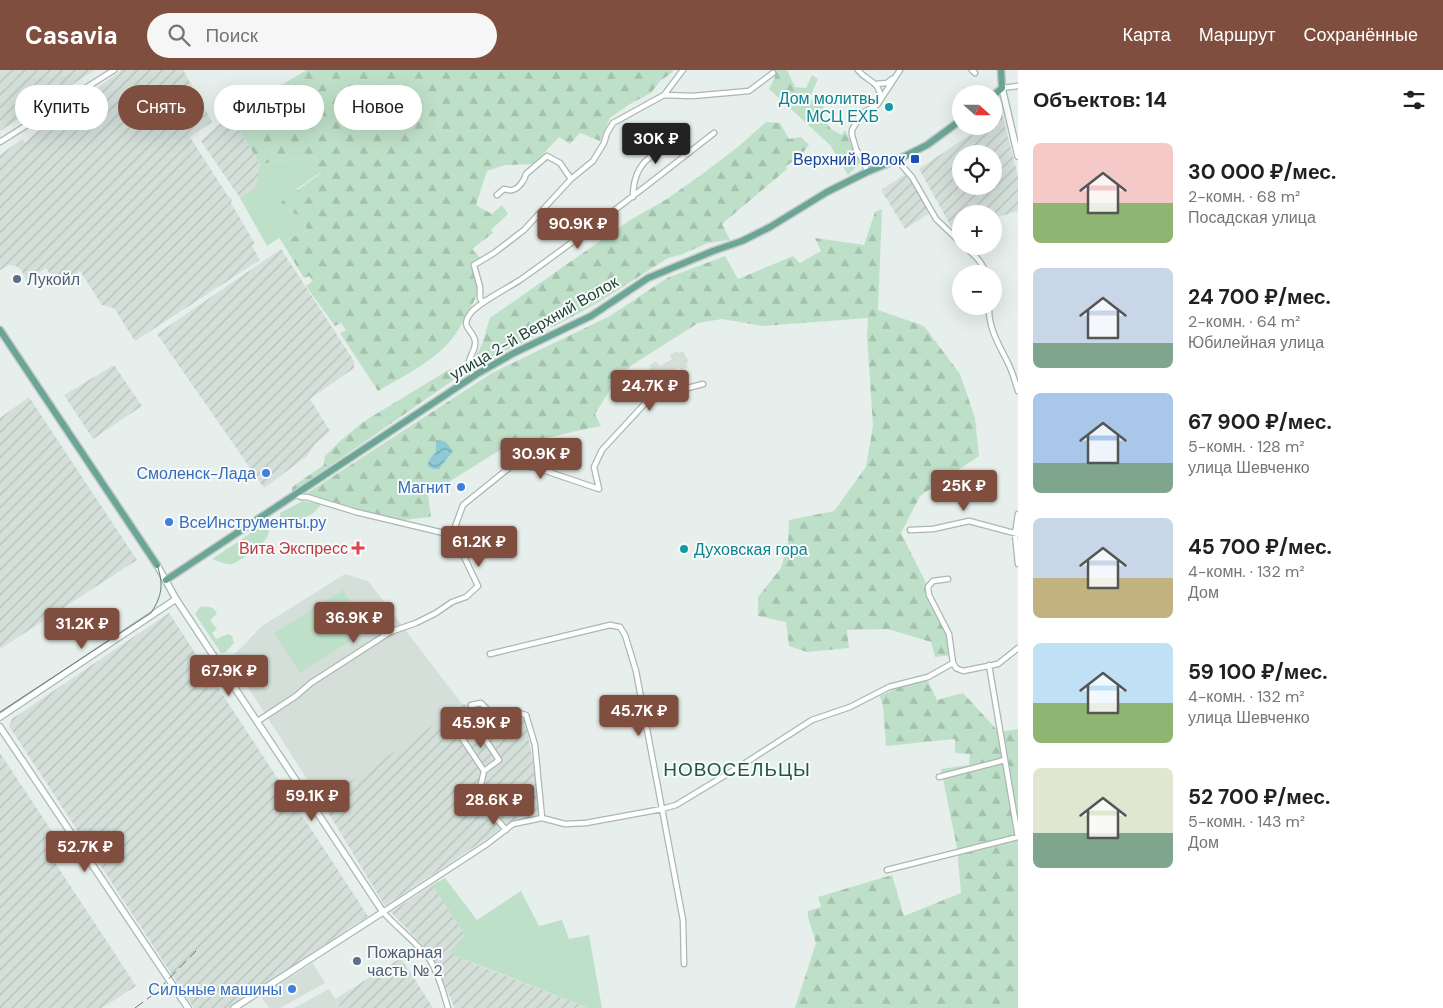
<!DOCTYPE html>
<html lang="ru">
<head>
<meta charset="utf-8">
<style>
  body { margin:0; font-family:"DM Sans",sans-serif; background:#f6f6f6; color:#202124; height:100vh; display:flex; flex-direction:column; font-size:19px; white-space:nowrap }
  * { box-sizing:border-box; margin:0 }
  p { font-size:16px; color:#757577 }
  .icon { flex:none; width:28px; height:28px; fill:none; stroke:currentColor; stroke-width:2; stroke-linecap:round; stroke-linejoin:round }
  .map { position:relative; flex:1; overflow:hidden }
  .drawer { display:flex; flex-direction:column; background:#fff; width:425px }
  .drawer>* { flex:none }
  .guide { position:absolute; left:15px; top:15px; width:475px; height:45px; display:flex; gap:10px }
  .needle { width:32px; rotate:111deg }
  .buttons { position:absolute; left:952px; top:15px; display:grid; gap:10px }
  .buttons a { display:grid; place-items:center; width:50px; height:50px; border-radius:50%; background:#fff; box-shadow:0 5px 20px #0002; font-size:25px }
  .price { position:absolute; translate:-50% -42px; padding:0 11px; border-radius:5px; background:#7f4e3f; color:#fff; font-size:16px; line-height:32px; filter:drop-shadow(0 1px 2px #0008) }
  .price::after { content:''; position:absolute; left:50%; top:30px; width:15px; height:11px; margin-left:-8px; background:inherit; clip-path:polygon(0 0,100% 0,50% 100%) }
  .price.selected { background:#222; color:#fff }
  ul { padding:0; list-style:none }
  li { display:flex; align-items:center; gap:15px; height:125px; padding:0 15px }
  li span { display:grid; place-items:center; flex:none; width:140px; height:100px; border-radius:8px; color:#555 }
  li>.icon { margin-inline-start:auto }
  span .icon { width:60px; height:60px; fill:#fffc; stroke-width:1 }
  li b { font-size:21px }
  h2 { display:flex; justify-content:space-between; align-items:center; height:60px; padding:0 15px; font-size:21px }
  .chip { padding:0 18px; border-radius:22px; background:#fff; box-shadow:0 5px 20px #0002; font-size:18px; line-height:45px }
  .chip.selected { background:#7f4e3f; color:#fff }
  header { display:flex; align-items:center; gap:30px; box-sizing:border-box; height:70px; padding:0 25px; background:#7f4e3f; color:#fff }
  header strong { font-size:24px }
  nav { display:flex; gap:28px; margin-inline-start:auto; font-size:18px }
  .search { width:350px; height:45px; background:#f6f6f6; display:flex; align-items:center; gap:12px; box-sizing:border-box; padding:0 18px; border-radius:28px; color:#757577; font-size:19px }
  main { display:flex; flex:1; min-height:0 }
  .map>svg:first-child { display:block }
  .built { fill:#d4dfda }
  .industrial { fill:url(#industrial-furrows); fill-rule:evenodd }
  .grass { fill:#bfe0c8 }
  .forest { fill:url(#forest-firs) }
  .water { fill:url(#water-waves) }
  .lines { fill:none; stroke-linecap:round; stroke-linejoin:round }
  .street-casing { stroke:#a8b8b2; stroke-width:7 }
  .secondary-casing { stroke:#a4bbb3; stroke-width:8 }
  .primary-casing { stroke:#c2cac8; stroke-width:9 }
  .street { stroke:#fff; stroke-width:4.5 }
  .secondary { stroke:#fff; stroke-width:5.5 }
  .primary { stroke:#6aa596; stroke-width:6 }
  .tram { stroke:#5f7d75; stroke-width:1 }
  .rail { stroke:#5f7d75; stroke-width:1; stroke-dasharray:10 5; stroke-linecap:butt }
  .culture-dot { fill:#0f9aa8; stroke:#f7fbf9; stroke-width:2 }
  .transit-dot { fill:#1a4fb4; stroke:#f7fbf9; stroke-width:2 }
  .service-dot { fill:#5c6f8a; stroke:#f7fbf9; stroke-width:2 }
  .shop-dot { fill:#3f7fe0; stroke:#f7fbf9; stroke-width:2 }
  .health-dot { fill:#e0444e; stroke:#f7fbf9; stroke-width:2 }
  .labels { text-anchor:middle; dominant-baseline:central; stroke-width:4; stroke-linejoin:round; paint-order:stroke }
  .culture-label { font-size:16px; fill:#0d838f; stroke:#f7fbf9; text-anchor:end }
  .transit-label { font-size:16px; fill:#164399; stroke:#f7fbf9; text-anchor:end }
  .service-label { font-size:16px; fill:#4e5e75; stroke:#f7fbf9; text-anchor:start }
  .street-label { font-size:16px; fill:#24423a; stroke:#f7fbf9 }
  .shop-label { font-size:16px; fill:#366cbe; stroke:#f7fbf9; text-anchor:end }
  .health-label { font-size:16px; fill:#be3a42; stroke:#f7fbf9; text-anchor:end }
  .quarter-label { font-size:19px; letter-spacing:1px; fill:#1f5548; stroke:#f7fbf9 }
</style>
</head>
<body>
<header>
<strong>Casavia</strong>
<div class="search"><svg class="icon" aria-label="search" viewBox="0 0 24 24"><circle cx="10" cy="10" r="6"/><path d="M15 15l6 6"/></svg>Поиск</div>
<nav><a>Карта</a><a>Маршрут</a><a>Сохранённые</a></nav>
</header>
<main>
<div class="map">
<svg width="1018" height="938" viewBox="0 0 1018 938">
  <defs>
    <pattern id="industrial-furrows" width="10" height="10" patternUnits="userSpaceOnUse" patternTransform="scale(1.25)"><rect width="10" height="10" fill="#d4dfda"/><path d="M-1 1l2-2M0 10L10 0M9 11l2-2" fill="none" stroke="#b6c1bc"/></pattern>
    <pattern id="forest-firs" width="22" height="20" patternUnits="userSpaceOnUse" patternTransform="scale(1.25)"><rect width="22" height="20" fill="#bfe0c8"/><path d="M5 1l3.5 6h-7zM16 11l3.5 6h-7z" fill="#a4c1ad"/></pattern>
    <pattern id="water-waves" width="16" height="10" patternUnits="userSpaceOnUse" patternTransform="scale(1.25)"><rect width="16" height="10" fill="#8ec9d4"/><path d="M0 5q4-4 8 0t8 0" fill="none" stroke="#74a5ad"/></pattern>
  </defs>
  <rect width="100%" height="100%" fill="#e6efeb"/>
  <path class="built" d="M677,281L679,283L683,281L689,292L686,293L688,297L681,300L679,297L664,306L666,309L660,313L657,309L654,311L648,300L651,298L650,295L656,291L660,296L672,289L670,285Z
    M345,504L368,511L462,634L456,640L411,670L321,731L230,589L262,556Z
    M313,893L325,913L280,938H269L260,925Z
    M329,919L341,938H294Z"/>
  <path class="industrial" d="M0,0H95L0,61Z
    M122,0H183L212,52L190,67L228,126L232,129L231,133L255,174L252,176L260,190L135,271L114,238L102,235L80,201L58,216L46,198L27,211L21,200L16,196L9,195L0,200V85L22,69L25,73L38,61L60,49L59,46Z
    M1002,44L1018,106V141L994,148V144H961V158L954,160L952,158L919,99L983,56H994V49ZM961,84H994V116H961Z
    M230,45L260,94L257,117L240,128L201,71Z
    M907,103L930,143L905,159L881,120Z
    M281,179L354,291V298L310,329L330,361L315,374L307,386L264,418L157,264Z
    M114,295L142,336L93,369L64,325Z
    M29,327L137,490L0,579V348Z
    M169,543L368,846L229,938H194L9,656L12,649Z
    M462,634L524,646L543,740L537,748L519,747L385,836L321,731L411,670L456,640Z
    M0,683L59,772L58,774L48,782L136,916L102,938H0Z
    M432,815L465,865L451,882L456,886L490,900L588,938H455L430,883L391,842Z
    M401,888L433,938H341L335,929Z"/>
  <path class="grass" d="M314,86L321,102L297,119L285,139L304,148L307,161L282,172L279,168L267,176L240,128L256,117L260,94Z
    M303,431L322,434L312,444L283,458L280,456V443Z
    M267,452C269,457 270,462 267,467C264,474 239,492 232,494C225,495 218,491 212,489Z
    M343,520L369,559L300,603L274,563Z
    M200,537C207,536 214,536 217,544L210,550L217,559L212,563L216,569L228,564L232,566L234,573L226,582L221,583L195,544Z
    M445,808L477,850L521,821L539,856L562,850L569,869L589,865L602,938H588L456,886L450,882L465,865L432,815Z"/>
  <path class="forest" d="M307,0H672L673,2L660,11L651,23L630,34L610,48L600,71L580,63L570,74L559,67L534,94L505,95L487,101L476,135L492,144L502,135L508,144L491,160L493,163L472,179L481,189L470,194L479,221C471,237 463,254 452,269C433,292 404,306 378,321L340,263L346,260L341,253L335,256L306,216L313,211L309,206L304,208L282,172L307,161L304,148L285,139L281,132L321,103L314,86L260,94L230,45Z
    M773,0H787L795,17L806,18L812,5L818,9L809,29L824,37L822,46L831,59L842,65L845,60L855,83L862,91L848,105L831,76L769,19L775,7Z
    M766,52L780,53L789,69L801,67L809,75L799,87L786,96L787,99L722,154L730,170L708,173L680,185L668,188L599,232L572,247L479,294L476,285C484,275 485,261 490,248L630,150L667,129L701,105L739,76Z
    M882,139L878,240L924,256L960,304L975,348L979,386L920,426L901,463L952,565L953,585L935,587L931,572L888,559L847,560L849,578L807,582L789,576L786,552L758,546V527L781,498L788,473L789,450L834,441L866,397L873,356L867,265L868,248L763,256L722,249L698,253L632,295L617,308L595,344L601,356L576,361L547,368L510,389L503,378L428,425L431,447L403,450L374,445L306,424L492,303L610,246L667,208L725,186L738,209L793,186L800,193L821,181L815,168L864,175L875,142Z
    M450,299L455,309L292,422V417L324,395L325,386L340,371L363,352Z
    M925,605L937,630L963,623L999,662L1018,659V938H795L816,873L808,847V841L821,837L818,827L892,805L904,846L961,823L957,778L941,699L969,695L970,684L955,683V669L886,676L883,637L880,626Z"/>
  <path class="water" d="M440,370L446,372L453,381L439,399H433L427,395L431,387L436,382V371Z"/>
  <g class="lines">
    <g class="street-casing">
      <path id="street" d="M858,0C868,13 878,9 881,28
        M972,0L975,3
        M876,14L887,13L892,9
        M1002,18L1018,16
        M664,25L683,0
        M0,72L114,0
        M897,90L912,107L936,149L961,173
        M867,102L864,93L856,79L852,65V60L862,43L877,35L900,0
        M497,125L504,119C506,119 510,121 512,120C519,119 525,109 526,104L547,86L560,93L571,109
        M633,127C633,91 657,74 692,80
        M964,176C973,184 983,192 986,204
        M483,233L480,228V217L474,195L494,183L524,160L571,109L593,91L604,73L607,63L613,53L664,25L692,26L749,21L773,3
        M989,236C988,257 998,273 1007,291C1012,300 1015,311 1018,321
        M473,306C462,286 477,285 475,271C473,259 460,258 470,244C476,234 508,218 520,210C587,163 650,113 714,63
        M296,425L301,427H307L356,442L452,465
        M1018,444L1015,464L1018,494
        M910,460L933,459L969,451L1018,464
        M452,465L463,435L514,394L537,398L599,419L594,397L602,380L650,328L703,314
        M948,509L933,511L928,517L929,525L949,564L953,593L956,598L963,601L998,594L1018,578
        M490,584L610,555L620,557L625,565L636,601L683,850L684,894
        M471,635L481,633L486,638L477,657L499,690L484,701L478,727L506,760
        M258,651L296,626L311,613L390,562L416,553L436,543L452,532L466,527L478,516L457,472L452,465
        M477,657L462,668L484,701
        M939,707L1005,690
        M542,748L565,754L586,753L662,739L676,735L739,697L812,650L850,637L889,617L928,607L953,593
        M887,800L1018,767L989,595
        M448,938C443,922 439,904 430,890C417,872 398,859 383,842L487,774L513,754L542,748L535,675L526,645L512,641"/>
    </g>
    <g class="secondary-casing">
      <path id="secondary" d="M1002,18L1018,86
        M157,495L176,529L383,842L234,938
        M0,647L176,529
        M0,657L188,938"/>
    </g>
    <g class="primary-casing">
      <path id="primary" d="M994,25L1002,18L1001,0
        M0,260L157,495
        M166,510L477,304L514,283L591,246L648,208L713,181L742,171L770,157L827,122L867,102L903,87L927,75L961,50"/>
    </g>
    <use href="#street" class="street"/>
    <use href="#secondary" class="secondary"/>
    <use href="#primary" class="primary"/>
    <path class="tram" d="M0,642L151,543C162,526 164,514 157,495"/>
    <path class="rail" d="M135,938L154,924L196,881"/>
  </g>
  <g class="culture-dot">
    <circle cx="889" cy="37" r="5"/>
    <circle cx="684" cy="479" r="5"/>
  </g>
  <rect class="transit-dot" x="910" y="84" width="10" height="10" rx="2.5"/>
  <g class="service-dot">
    <circle cx="17" cy="209" r="5"/>
    <circle cx="357" cy="891" r="5"/>
  </g>
  <g class="shop-dot">
    <circle cx="266" cy="403" r="5"/>
    <circle cx="461" cy="417" r="5"/>
    <circle cx="169" cy="452" r="5"/>
    <circle cx="292" cy="919" r="5"/>
  </g>
  <path class="health-dot" d="M355.5 470.5h5v5h5v5h-5v5h-5v-5h-5v-5h5z"/>
  <g class="labels">
    <g class="culture-label">
      <text x="879" y="28">Дом молитвы<tspan x="879" dy="18">МСЦ ЕХБ</tspan></text>
      <text x="694" y="479" text-anchor="start">Духовская гора</text>
    </g>
    <g class="transit-label">
      <text x="905" y="89">Верхний Волок</text>
    </g>
    <g class="service-label">
      <text x="27" y="209">Лукойл</text>
      <text x="367" y="882">Пожарная<tspan x="367" dy="18">часть № 2</tspan></text>
    </g>
    <g class="street-label">
      <text transform="translate(534 258) rotate(-30)">улица 2-й Верхний Волок</text>
    </g>
    <g class="shop-label">
      <text x="256" y="403">Смоленск-Лада</text>
      <text x="451" y="417">Магнит</text>
      <text x="179" y="452" text-anchor="start">ВсеИнструменты.ру</text>
      <text x="282" y="919">Сильные машины</text>
    </g>
    <g class="health-label">
      <text x="348" y="478">Вита Экспресс</text>
    </g>
    <g class="quarter-label">
      <text x="737" y="699">НОВОСЕЛЬЦЫ</text>
    </g>
  </g>
</svg>
<div class="buttons">
<a><svg class="needle" viewBox="-14 -14 28 28"><path d="M0-13l5 13h-10z" fill="#e53935"/><path d="M0 13l5-13h-10z" fill="#757577"/></svg></a>
<a><svg class="icon" aria-label="locate" viewBox="0 0 24 24"><circle cx="12" cy="12" r="6"/><path d="M12 2v4M12 18v4M2 12h4M18 12h4"/></svg></a>
<a>+</a>
<a>−</a>
</div>
<b class="price selected" style="left:656px;top:95px">30K ₽</b>
<b class="price" style="left:578px;top:180px">90.9K ₽</b>
<b class="price" style="left:650px;top:342px">24.7K ₽</b>
<b class="price" style="left:541px;top:410px">30.9K ₽</b>
<b class="price" style="left:964px;top:442px">25K ₽</b>
<b class="price" style="left:479px;top:498px">61.2K ₽</b>
<b class="price" style="left:354px;top:574px">36.9K ₽</b>
<b class="price" style="left:82px;top:580px">31.2K ₽</b>
<b class="price" style="left:229px;top:627px">67.9K ₽</b>
<b class="price" style="left:639px;top:667px">45.7K ₽</b>
<b class="price" style="left:481px;top:679px">45.9K ₽</b>
<b class="price" style="left:312px;top:752px">59.1K ₽</b>
<b class="price" style="left:494px;top:756px">28.6K ₽</b>
<b class="price" style="left:85px;top:803px">52.7K ₽</b>
<div class="guide">
<a class="chip">Купить</a>
<a class="chip selected">Снять</a>
<a class="chip">Фильтры</a>
<a class="chip">Новое</a>
</div>
</div>
<section class="drawer">
<h2>Объектов: 14<svg class="icon" aria-label="filters" viewBox="0 0 24 24"><path d="M4 7h16M4 17h16"/><circle cx="9" cy="7" r="2"/><circle cx="15" cy="17" r="2"/></svg></h2>
<ul>
<li><span style="background:linear-gradient(#f6c9c9 60%,#8fb573 0)"><svg class="icon" aria-label="home" viewBox="0 0 24 24"><path d="M3 11l9-7 9 7M6 9v11h12V9"/></svg></span><div><b>30 000 ₽/мес.</b><p>2-комн. · 68 m²</p><p>Посадская улица</p></div></li>
<li><span style="background:linear-gradient(#c9d6e8 75%,#7fa58c 0)"><svg class="icon" aria-label="home" viewBox="0 0 24 24"><path d="M3 11l9-7 9 7M6 9v11h12V9"/></svg></span><div><b>24 700 ₽/мес.</b><p>2-комн. · 64 m²</p><p>Юбилейная улица</p></div></li>
<li><span style="background:linear-gradient(#a9c7e8 70%,#7fa58c 0)"><svg class="icon" aria-label="home" viewBox="0 0 24 24"><path d="M3 11l9-7 9 7M6 9v11h12V9"/></svg></span><div><b>67 900 ₽/мес.</b><p>5-комн. · 128 m²</p><p>улица Шевченко</p></div></li>
<li><span style="background:linear-gradient(#c9d6e8 60%,#c2b280 0)"><svg class="icon" aria-label="home" viewBox="0 0 24 24"><path d="M3 11l9-7 9 7M6 9v11h12V9"/></svg></span><div><b>45 700 ₽/мес.</b><p>4-комн. · 132 m²</p><p>Дом</p></div></li>
<li><span style="background:linear-gradient(#bfe0f5 60%,#8fb573 0)"><svg class="icon" aria-label="home" viewBox="0 0 24 24"><path d="M3 11l9-7 9 7M6 9v11h12V9"/></svg></span><div><b>59 100 ₽/мес.</b><p>4-комн. · 132 m²</p><p>улица Шевченко</p></div></li>
<li><span style="background:linear-gradient(#dfe7d0 65%,#7fa58c 0)"><svg class="icon" aria-label="home" viewBox="0 0 24 24"><path d="M3 11l9-7 9 7M6 9v11h12V9"/></svg></span><div><b>52 700 ₽/мес.</b><p>5-комн. · 143 m²</p><p>Дом</p></div></li>
</ul>
</section>
</main>
</body>
</html>
